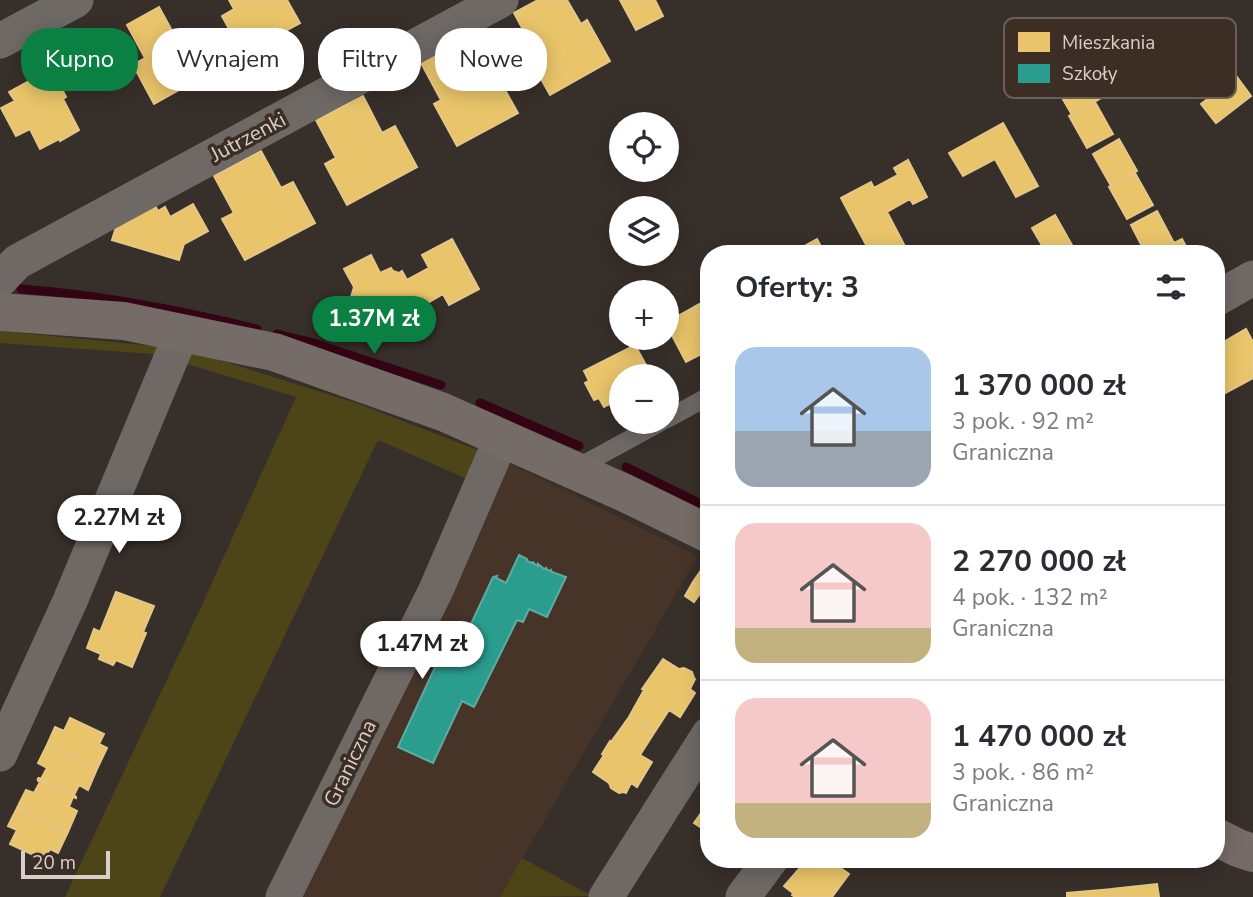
<!DOCTYPE html>
<html lang="pl">
<head>
<meta charset="utf-8">
<style>
  body { margin:0; font-family:"Nunito Sans",sans-serif; background:#f7f7f7; color:#2b2b33; height:100vh; display:flex; flex-direction:column; font-size:26px; white-space:nowrap }
  * { box-sizing:border-box; margin:0 }
  p { font-size:23px; color:#7c7c81 }
  .icon { flex:none; width:38px; height:38px; fill:none; stroke:currentColor; stroke-width:2; stroke-linecap:round; stroke-linejoin:round }
  .map { position:relative; flex:1; overflow:hidden }
  .details { position:absolute; left:700px; top:245px; width:525px; height:623px; display:flex; flex-direction:column; background:#fff; border-radius:28px; box-shadow:0 4px 18px #0003 }
  .details>* { flex:none }
  .guide { position:absolute; left:21px; top:28px; width:574px; height:63px; display:flex; gap:14px }
  .controls { position:absolute; left:609px; top:112px; display:grid; gap:14px }
  .controls a { display:grid; place-items:center; width:70px; height:70px; border-radius:50%; background:#fff; box-shadow:0 4px 18px #0003; font-size:35px }
  .scale { position:absolute; left:21px; bottom:18px; width:89px; box-sizing:border-box; padding-left:7px; border:4px solid #d9cfca; border-top:0; font-size:19px; line-height:24px; white-space:nowrap; color:#d9cfca; -webkit-text-stroke:5px #3c2e25; paint-order:stroke }
  .price { position:absolute; translate:-50% -60px; padding:0 16px; border-radius:24px; background:#fff; color:#222; font-size:23px; line-height:46px; filter:drop-shadow(0 2px 4px #0008) }
  .price::after { content:''; position:absolute; left:50%; top:42px; width:21px; height:16px; margin-left:-10px; background:inherit; clip-path:polygon(0 0,100% 0,50% 100%) }
  .price.active { background:#0b8043; color:#fff }
  ul { padding:0; list-style:none }
  li { display:flex; align-items:center; gap:21px; height:175px; padding:0 35px }
  li+li { border-top:2px solid #e1e1e2 }
  li span { display:grid; place-items:center; flex:none; width:196px; height:140px; border-radius:21px; color:#555 }
  li>.icon { margin-inline-start:auto }
  span .icon { width:84px; height:84px; fill:#fffc; stroke-width:1 }
  li b { font-size:30px }
  h2 { display:flex; justify-content:space-between; align-items:center; height:84px; padding:0 35px; font-size:30px }
  .chip { padding:0 24px; border-radius:28px; background:#fff; box-shadow:0 4px 18px #0003; font-size:24px; line-height:63px }
  .chip.active { background:#0b8043; color:#fff }
  .map>svg:first-child { display:block }
  .built { fill:#473429 }
  .green { fill:#4d4517 }
  .homes { fill:#e9c46a; stroke:#e4c787; stroke-width:2 }
  .schools { fill:#2a9d8f; stroke:#5eaca1; stroke-width:2 }
  .lines { fill:none; stroke-linecap:round; stroke-linejoin:round }
  .stream { stroke:#350414; stroke-width:9 }
  .lane { stroke:#6f6966; stroke-width:18 }
  .street { stroke:#6f6966; stroke-width:35 }
  .secondary { stroke:#756c68; stroke-width:38 }
  .labels { text-anchor:middle; dominant-baseline:central; stroke-width:7; stroke-linejoin:round; paint-order:stroke }
  .street-label { font-size:21px; fill:#d9cfca; stroke:#3c2e25 }
  .key { fill:#3c2e25; stroke:#6b5e57; stroke-width:2 }
  .key-label { font-size:19px; fill:#d9cfca }
</style>
</head>
<body>
<div class="map">
<svg width="1253" height="897" viewBox="0 0 1253 897">
  <rect width="100%" height="100%" fill="#372f2a"/>
  <path class="built" d="M501,459L698,556L500,897H295Z"/>
  <path class="green" d="M0,331L184,349L356,403L501,459L472,481L378,440L160,897H65L202,605L296,397L154,354L0,343Z
    M522,858L592,896L500,897Z"/>
  <path class="homes" d="M229,0H287L300,23L243,54L222,16L234,9Z
    M538,0H567L581,24L587,20L610,61L550,95L527,54L534,50L514,13Z
    M620,0H655L663,16L636,30Z
    M159,7L177,40L190,33L211,72L154,104L133,65L145,58L127,25Z
    M468,37L489,75L495,72L518,113L457,146L434,104L441,100L421,63Z
    M47,61L66,97L63,99L79,130L60,141L59,139L40,149L30,129L16,136L1,108L15,101L9,92L33,79L29,71Z
    M1088,72L1103,97L1072,115L1057,89Z
    M1237,77L1251,96L1216,123L1201,104Z
    M363,96L382,133L395,126L417,167L347,205L325,164L336,158L316,120Z
    M1095,102L1113,134L1087,148L1069,116Z
    M1003,123L1038,186L1016,197L995,159L963,176L949,153Z
    M1119,139L1137,171L1111,186L1093,154Z
    M261,151L281,188L293,182L315,223L245,260L222,219L234,213L214,176Z
    M908,160L927,197L913,204L910,199L887,212L909,254H871L841,198L871,182L874,188L898,175L894,168Z
    M1135,173L1153,205L1127,219L1109,187Z
    M154,204L158,211L165,207L170,217L193,204L208,231L184,244L179,260L112,240L117,224Z
    M1157,211L1174,243L1154,254H1146L1131,225Z
    M1055,215L1077,254H1047L1032,228Z
    M452,239L479,289L449,305L443,294L421,307L416,323L349,304L354,287L344,269L371,255L380,273L391,268L393,271L399,273L402,271L407,280L429,268L422,255Z
    M817,239L825,254H790Z
    M1182,239L1190,254H1154L1174,243Z
    M709,299V332L694,307Z
    M694,307L709,332V357L706,359L703,353L686,362L667,326V322Z
    M1246,329L1253,342V372H1252L1253,378L1216,398V352L1223,349L1220,344Z
    M635,345L652,376H621V398L619,399L620,402H618L617,400L604,407L599,398L594,400L585,383L589,381L584,371Z
    M704,566L709,570V592L693,582Z
    M693,582L703,589L694,602L685,596Z
    M116,592L154,606L143,632L146,633L132,667L116,660L113,665L99,659L101,654L87,648L94,629L100,632Z
    M663,659L679,669L684,668L692,672L694,678L695,679L690,689L695,693L680,717L669,710L654,733L629,717L644,690L642,689Z
    M629,717L654,733L640,755L652,762L637,787L631,783L626,793L624,792L619,793L611,788L609,783L593,772L604,755L602,754L610,741L611,742Z
    M70,718L104,734L99,744L107,748L97,769L47,745L55,727L64,731Z
    M47,745L97,769L88,790L79,785L74,795L76,797L38,779L39,778L41,779L47,768L38,763Z
    M38,779L76,797V798L73,797L69,807L77,811L68,832L17,808L26,790L34,793L40,782L38,781Z
    M709,802V833L694,823Z
    M17,808L68,832L58,853L50,849L44,860L10,844L17,830L8,826Z
    M818,859H828L849,874L832,897H795L792,895L793,893L784,886L805,862L812,867Z
    M1157,884L1159,897H1113L1112,889Z
    M1112,889L1113,897H1067V893Z"/>
  <path class="schools" d="M519,555L527,559V561L532,563L534,562L533,563L538,566V564L544,569L546,568V569L550,571L551,570L552,572L566,577L547,617L529,609L523,622L517,620L474,707L462,701L433,763L398,747L442,652L444,653V651L446,652L445,654L455,658L493,577L497,576L496,578L506,583Z"/>
  <g class="lines">
    <path class="stream" d="M21,289C101,295 179,310 257,329
      M277,334L310,342L441,385
      M480,403L579,446
      M626,467L709,508"/>
    <path class="lane" d="M667,419L709,396
      M575,469L661,422"/>
    <path class="street" d="M0,41L76,0
      M0,280L17,262L501,0
      M1216,299L1253,278
      M0,754L70,601L182,332
      M283,897L436,590L502,437
      M606,897L709,734
      M743,897L771,859"/>
    <path class="secondary" d="M0,312L124,321L274,352L443,412L625,493L709,534
      M1216,837L1238,848L1253,853"/>
  </g>
  <g class="labels">
    <g class="street-label">
      <text transform="translate(248 137) rotate(-28)">Jutrzenki</text>
      <text transform="translate(350 763) rotate(-64)">Graniczna</text>
    </g>
  </g>
  <rect x="1004" y="18" width="232" height="80" rx="10" class="key"/>
  <rect x="1018" y="32" width="32" height="20" fill="#e9c46a"/>
  <rect x="1018" y="64" width="32" height="19" fill="#2a9d8f"/>
  <g class="key-label">
    <text x="1062" y="49">Mieszkania</text>
    <text x="1062" y="80">Szkoły</text>
  </g>
</svg>
<div class="controls">
<a><svg class="icon" aria-label="locate" viewBox="0 0 24 24"><circle cx="12" cy="12" r="6"/><path d="M12 2v4M12 18v4M2 12h4M18 12h4"/></svg></a>
<a><svg class="icon" aria-label="layers" viewBox="0 0 24 24"><path d="M12 4l9 5-9 5-9-5zM3 14l9 5 9-5"/></svg></a>
<a>+</a>
<a>−</a>
</div>
<div class="scale">20 m</div>
<b class="price active" style="left:374px;top:356px">1.37M zł</b>
<b class="price" style="left:119px;top:555px">2.27M zł</b>
<b class="price" style="left:422px;top:681px">1.47M zł</b>
<div class="guide">
<a class="chip active">Kupno</a>
<a class="chip">Wynajem</a>
<a class="chip">Filtry</a>
<a class="chip">Nowe</a>
</div>
<section class="details">
<h2>Oferty: 3<svg class="icon" aria-label="filters" viewBox="0 0 24 24"><path d="M4 7h16M4 17h16"/><circle cx="9" cy="7" r="2"/><circle cx="15" cy="17" r="2"/></svg></h2>
<ul>
<li><span style="background:linear-gradient(#a9c7e8 60%,#9aa5b1 0)"><svg class="icon" aria-label="home" viewBox="0 0 24 24"><path d="M3 11l9-7 9 7M6 9v11h12V9"/></svg></span><div><b>1 370 000 zł</b><p>3 pok. · 92 m²</p><p>Graniczna</p></div></li>
<li><span style="background:linear-gradient(#f6c9c9 75%,#c2b280 0)"><svg class="icon" aria-label="home" viewBox="0 0 24 24"><path d="M3 11l9-7 9 7M6 9v11h12V9"/></svg></span><div><b>2 270 000 zł</b><p>4 pok. · 132 m²</p><p>Graniczna</p></div></li>
<li><span style="background:linear-gradient(#f6c9c9 75%,#c2b280 0)"><svg class="icon" aria-label="home" viewBox="0 0 24 24"><path d="M3 11l9-7 9 7M6 9v11h12V9"/></svg></span><div><b>1 470 000 zł</b><p>3 pok. · 86 m²</p><p>Graniczna</p></div></li>
</ul>
</section>
</div>
</body>
</html>
